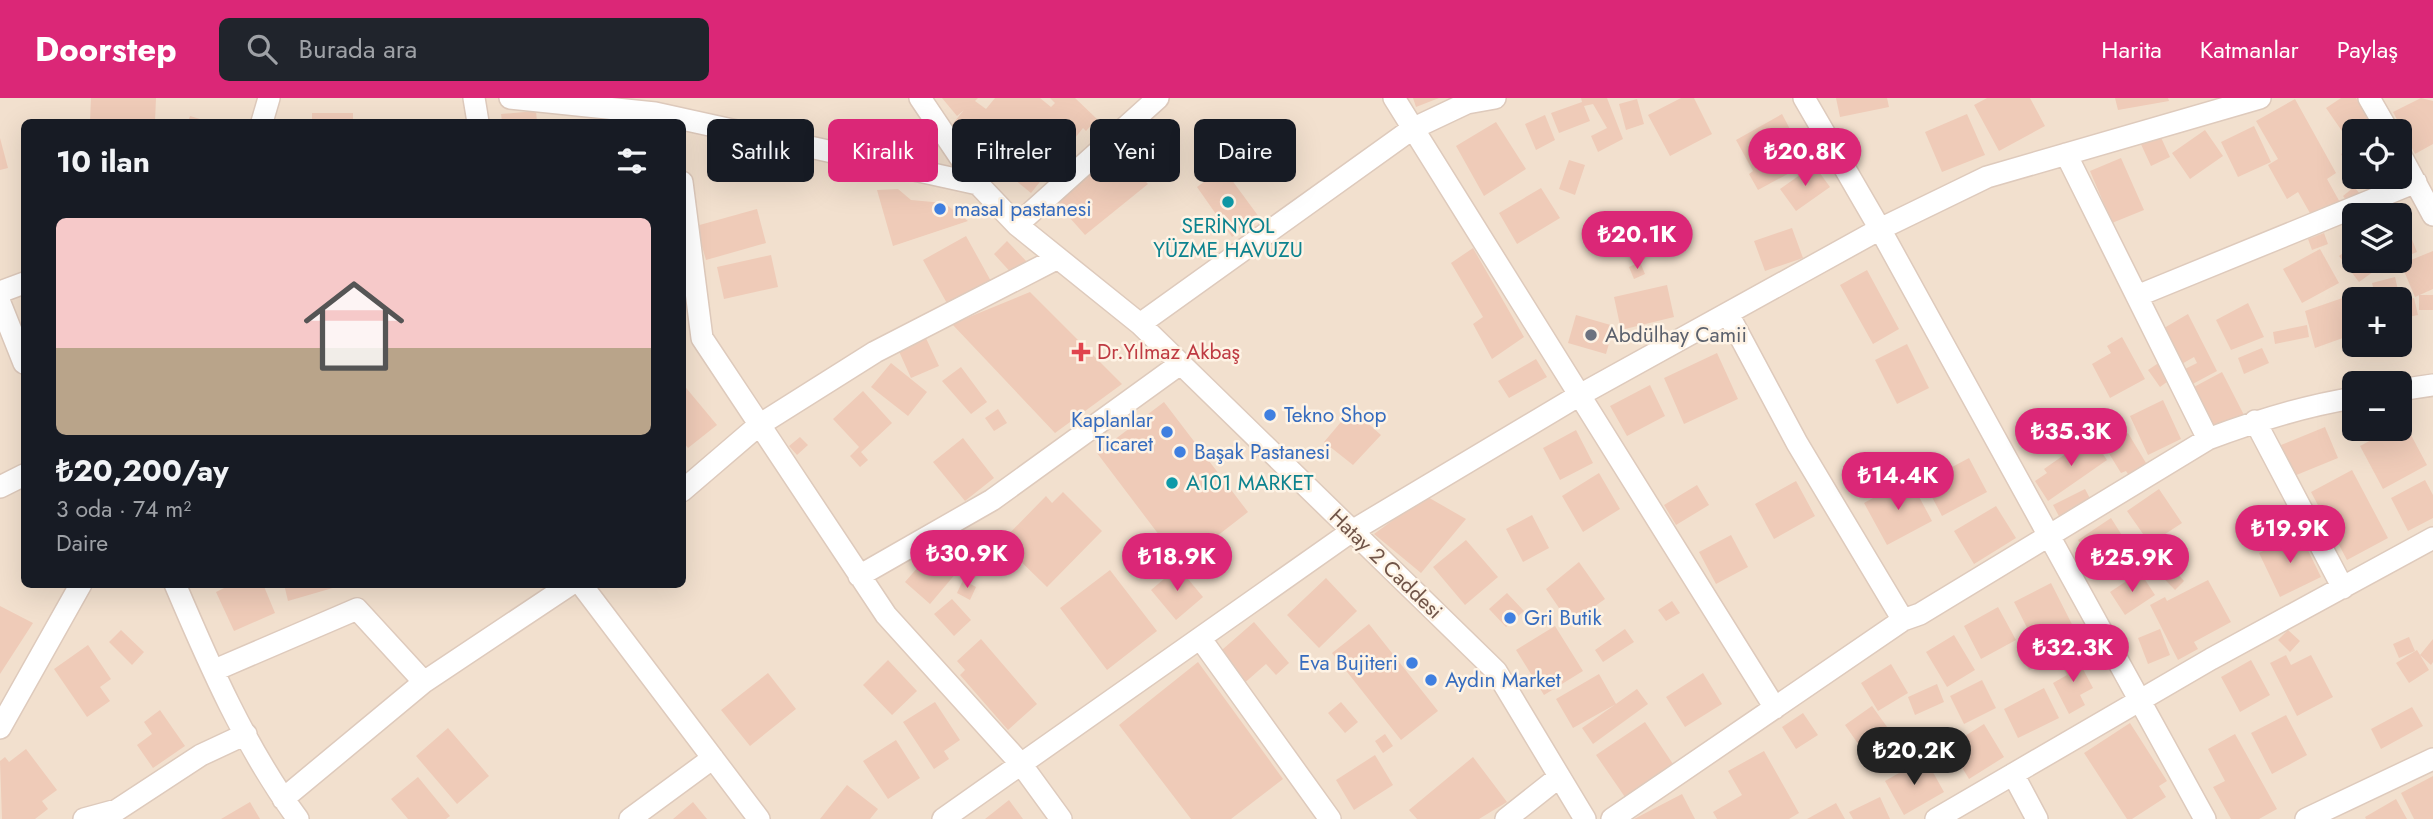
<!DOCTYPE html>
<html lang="tr">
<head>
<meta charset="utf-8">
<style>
  body { margin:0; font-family:Jost,sans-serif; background:#20242c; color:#f1f3f6; height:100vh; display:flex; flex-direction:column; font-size:26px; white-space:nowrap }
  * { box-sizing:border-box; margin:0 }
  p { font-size:23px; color:#9ea1a6 }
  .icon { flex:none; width:38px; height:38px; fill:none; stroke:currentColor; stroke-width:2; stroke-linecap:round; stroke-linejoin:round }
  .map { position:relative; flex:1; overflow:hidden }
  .sheet { position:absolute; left:21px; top:21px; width:665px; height:469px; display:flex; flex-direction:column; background:#171b24; border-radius:10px; box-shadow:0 7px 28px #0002 }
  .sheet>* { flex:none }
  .top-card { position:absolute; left:707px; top:21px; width:665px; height:63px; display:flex; gap:14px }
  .fabs { position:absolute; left:2342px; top:21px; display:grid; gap:14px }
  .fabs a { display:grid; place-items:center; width:70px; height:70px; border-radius:10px; background:#171b24; box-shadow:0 7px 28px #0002; font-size:35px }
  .price { position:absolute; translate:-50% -60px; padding:0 16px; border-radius:24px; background:#db2777; color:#fff; font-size:23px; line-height:46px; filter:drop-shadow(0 2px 4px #0008) }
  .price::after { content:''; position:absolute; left:50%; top:42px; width:21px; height:16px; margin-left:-10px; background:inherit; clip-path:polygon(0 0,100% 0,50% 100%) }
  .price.current { background:#222; color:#fff }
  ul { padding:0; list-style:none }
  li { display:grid; align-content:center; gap:14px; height:371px; padding:0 35px }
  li+li { border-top:2px solid #363941 }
  li span { display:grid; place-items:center; height:217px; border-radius:10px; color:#555 }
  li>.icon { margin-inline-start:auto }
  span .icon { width:126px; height:126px; fill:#fffc; stroke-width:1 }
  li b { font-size:30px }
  h2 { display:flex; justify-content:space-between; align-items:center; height:84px; padding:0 35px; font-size:30px }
  .chip { padding:0 24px; border-radius:10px; background:#171b24; box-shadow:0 7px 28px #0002; font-size:24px; line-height:63px }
  .chip.current { background:#db2777; color:#fff }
  header { display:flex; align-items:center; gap:42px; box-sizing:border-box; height:98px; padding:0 35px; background:#db2777; color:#fff }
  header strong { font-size:33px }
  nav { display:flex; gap:38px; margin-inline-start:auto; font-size:24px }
  .search { width:490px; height:63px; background:#20242c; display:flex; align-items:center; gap:18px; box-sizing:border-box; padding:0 24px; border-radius:10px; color:#9ea1a6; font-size:26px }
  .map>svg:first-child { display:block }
  .residential { fill:#f2e0ce; fill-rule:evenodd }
  .building { fill:#efcbb8 }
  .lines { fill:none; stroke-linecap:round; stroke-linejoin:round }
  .minor-casing { stroke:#decabc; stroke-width:24 }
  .minor { stroke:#fff; stroke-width:21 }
  .culture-dot { fill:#0f9aa8; stroke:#fef3e5; stroke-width:2.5 }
  .shop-dot { fill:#3f7fe0; stroke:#fef3e5; stroke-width:2.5 }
  .worship-dot { fill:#6b7280; stroke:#fef3e5; stroke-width:2.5 }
  .health-dot { fill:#e0444e; stroke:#fef3e5; stroke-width:2.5 }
  .labels { text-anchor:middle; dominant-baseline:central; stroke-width:5; stroke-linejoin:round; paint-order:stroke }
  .shop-label { font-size:21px; fill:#366cbe; stroke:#fef3e5; text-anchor:start }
  .culture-label { font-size:21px; fill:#0d838f; stroke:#fef3e5 }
  .worship-label { font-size:21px; fill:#5b616d; stroke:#fef3e5; text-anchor:start }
  .health-label { font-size:21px; fill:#be3a42; stroke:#fef3e5; text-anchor:start }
  .street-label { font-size:21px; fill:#705448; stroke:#fef3e5 }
</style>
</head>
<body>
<header>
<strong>Doorstep</strong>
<div class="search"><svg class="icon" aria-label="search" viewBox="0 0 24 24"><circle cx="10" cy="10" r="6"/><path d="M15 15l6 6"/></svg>Burada ara</div>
<nav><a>Harita</a><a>Katmanlar</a><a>Paylaş</a></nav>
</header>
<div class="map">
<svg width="2433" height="721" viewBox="0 0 2433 721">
  <rect width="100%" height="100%" fill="#fbefdf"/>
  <path class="residential" d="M0,0H2433V721H0ZM24,24H682V486H24ZM2354,33H2399V79H2354ZM2354,117H2399V163H2354ZM2354,201H2399V247H2354ZM2354,285H2399V331H2354Z"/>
  <path class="building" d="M91,0H156L155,24H90Z
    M942,0H978L975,3L986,11L995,0H1040L1051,9L1055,5L1050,0H1075L1097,21L1086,33L1083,30L1031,95L950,29L964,12L957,18Z
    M1413,0H1439L1416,9Z
    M1581,0H1607L1623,41L1598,54L1591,38L1607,30L1593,6L1584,8L1590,23L1559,35L1551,15L1582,4Z
    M1681,0H1694L1712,36L1670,58L1648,17Z
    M1836,0H1887L1889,9L1840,19Z
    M1987,0H2030L2045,28L1999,53L1974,7Z
    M2115,0H2168L2169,3L2118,12Z
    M2341,0H2356L2369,20L2344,36L2326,10Z
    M2421,0L2433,3V46L2415,56L2393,14Z
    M1637,1L1644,26L1626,32L1619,6Z
    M2295,1L2336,75L2327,81L2342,108L2315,124L2298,94L2287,101L2268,67L2278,61L2256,23Z
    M536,13L537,24H502L501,16Z
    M312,15H353V24H312Z
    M1782,16L1808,65L1758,92L1749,76L1753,73L1736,42Z
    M1967,16L1985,57L1942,74L1925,34Z
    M1545,17L1555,42L1536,52L1525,26Z
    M190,18L210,24H188Z
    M1496,24L1526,71L1484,98L1456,48Z
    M2254,28L2271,64L2238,79L2221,44Z
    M2205,32L2223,58L2190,81L2172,55Z
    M2158,33L2170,59L2151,68L2139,42Z
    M0,40L8,70L0,72Z
    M2354,49V80L2341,56Z
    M1118,54L1148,86L1085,137L1055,103Z
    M2121,60L2144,112L2112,125L2090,73Z
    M1569,62L1585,67L1575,97L1559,91Z
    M1814,67L1830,89L1796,113L1780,91Z
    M1223,70L1259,119L1232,139L1197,89Z
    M2354,89L2362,98L2351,108L2343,98Z
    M1541,90L1560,120L1517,146L1499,115Z
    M898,91L911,102L944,105L968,123L893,148L877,92Z
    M757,111L766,145L706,162L696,128Z
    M2405,124L2417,154L2402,160L2399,126Z
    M1792,130L1803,160L1765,173L1754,143Z
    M2324,135L2328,146L2312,152L2308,141Z
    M966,138L992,185L949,209L923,162Z
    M1007,143L1028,165L1014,178L994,156Z
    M2354,147V163H2382L2384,166L2359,184L2339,158Z
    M1473,150L1524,239L1492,261L1473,226L1483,219L1451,165Z
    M2320,151L2339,185L2302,205L2283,171Z
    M2433,153V191L2415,199L2401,166Z
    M771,157L778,189L724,201L717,169Z
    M1640,164L1645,176L1634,181L1629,169Z
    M1867,172L1899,231L1873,246L1840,187Z
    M2395,179L2400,201H2376L2372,185Z
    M1667,187L1674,219L1621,232L1614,199Z
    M1030,194L1122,286L1055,335L952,226Z
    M2354,196V236L2315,250L2305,213Z
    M2419,197H2433V212H2419Z
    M2414,200L2418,217L2399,221V204Z
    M2248,205L2264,239L2231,252L2216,222Z
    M2188,216L2217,273L2187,289L2179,274L2197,265L2194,259L2180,267L2159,233Z
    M1576,217L1614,228L1606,256L1568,245Z
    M2307,227L2309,239L2275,246L2273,234Z
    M924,236L939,268L911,280L897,249Z
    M2122,239L2145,281L2110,300L2092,266L2111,255L2107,248Z
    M1907,246L1929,290L1897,306L1875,262Z
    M2262,250L2269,265L2244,276L2238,260Z
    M1717,255L1738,301L1684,326L1664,280Z
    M1536,261L1547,279L1509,300L1498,283Z
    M2160,264L2171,281L2160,289L2148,272Z
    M891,265L927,294L908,318L871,289Z
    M961,269L987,304L971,316L942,283Z
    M2222,274L2244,317L2213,333L2192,290Z
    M682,285L717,327L688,350L682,343Z
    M1650,287L1665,318L1627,338L1610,308Z
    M863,293L892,325L861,354L868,362L860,369L850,358L859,349L833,321Z
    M2163,302L2181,341L2148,357L2130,318Z
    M1164,304L1248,414L1181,466L1097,355Z
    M998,311L1007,325L994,333L985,320Z
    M1352,311L1381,337L1353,367L1324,344Z
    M2404,324L2427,367L2383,391L2360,348L2392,331H2399Z
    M2325,329L2338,360L2294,378L2281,347Z
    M1576,332L1593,365L1560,382L1543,350Z
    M2128,335L2149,370L2131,381L2126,373L2121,375L2105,349Z
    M2091,338L2107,362L2048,403L2035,383L2047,375L2044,371Z
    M800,339L808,347L797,357L789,348Z
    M963,340L994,380L965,403L933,364Z
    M1969,360L1987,394L1942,418L1924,384Z
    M2352,372L2388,440L2347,462L2311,394Z
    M1599,375L1620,411L1583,434L1562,398Z
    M1909,380L1932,423L1887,447L1864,405Z
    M2425,382L2433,397V420L2408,433L2391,400Z
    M1796,383L1815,418L1774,441L1755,406Z
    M1697,387L1709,407L1676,427L1664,407Z
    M2085,391L2093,406L2061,422L2053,407Z
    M2159,391L2182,425L2150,446L2127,413Z
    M1063,394L1102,433L1047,489L1001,444L1046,398L1052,405Z
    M1426,398L1466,421L1421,475L1374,436Z
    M1996,408L2016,440L1974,466L1954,433Z
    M1532,417L1549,450L1523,464L1506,431Z
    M2111,420L2130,450L2108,464L2104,457L2092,464L2078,442Z
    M2300,436L2321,479L2280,499L2259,455Z
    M1731,437L1748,469L1716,486L1699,454Z
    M2169,441L2189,461L2176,474L2184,483L2175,492L2147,463Z
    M1466,442L1498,479L1465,507L1433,469Z
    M933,452L957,474L930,506L905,484Z
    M1579,464L1605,501L1570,526L1546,491Z
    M1178,469L1203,499L1176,522L1151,492Z
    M1110,472L1157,533L1107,572L1060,510Z
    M2140,474L2155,497L2125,517L2110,494Z
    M1326,480L1357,513L1319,550L1287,517Z
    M963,482L976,489L970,502L957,495Z
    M2208,482L2231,524L2194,544L2198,551L2178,562L2150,507L2165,499L2167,503Z
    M2051,485L2083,548L2046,567L2014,504Z
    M252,486H263L275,515L234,533L216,494L226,489Z
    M284,486H343V487L288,503Z
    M1507,495L1524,513L1506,529L1489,511Z
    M952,501L971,522L954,538L934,516Z
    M1672,503L1680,515L1666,523L1658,512Z
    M0,508L33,525L0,576Z
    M1998,509L2016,542L1981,561L1964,528Z
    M1254,524L1289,565L1276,577L1266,566L1241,588L1215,558Z
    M1369,526L1438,613L1401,642L1332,555Z
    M1555,528L1583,573L1544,597L1516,552Z
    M1625,531L1634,544L1603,564L1595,552Z
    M2160,531L2170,557L2148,566L2138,540Z
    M121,532L144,554L132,567L109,544Z
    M2288,532L2300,543L2290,554L2278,542Z
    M1954,537L1975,572L1947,589L1926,554Z
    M2409,539L2415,553L2399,560L2393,546Z
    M981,541L1037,606L1008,632L960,577L965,572L957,563Z
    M2433,541V564L2431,567L2420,557Z
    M88,547L111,581L100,589L110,603L87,619L54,571Z
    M2033,550L2041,567L2029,572L2021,555Z
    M2417,552L2429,572L2409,585L2396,565Z
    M2075,556L2093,590L2080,597L2085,607L2069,616L2053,585L2067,577L2060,565Z
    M2286,557L2291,567L2311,557L2333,599L2297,618L2270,565Z
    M888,562L917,593L892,617L863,587Z
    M2251,562L2270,597L2240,614L2221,579Z
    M1198,564L1283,681L1231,721H1191L1119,627Z
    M1891,566L1908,595L1878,613L1861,585Z
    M768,575L796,611L750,648L721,612Z
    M1703,575L1722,606L1685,629L1666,599Z
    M1599,576L1616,606L1573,630L1556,601Z
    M1982,582L1996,610L1964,626L1950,598Z
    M1937,586L1944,604L1915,617L1908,599Z
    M2044,590L2059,620L2018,640L2004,611Z
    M1637,591L1648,606L1593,646L1582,630Z
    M935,604L960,642L944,653L949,661L934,671L903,624Z
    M1341,604L1358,624L1345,635L1328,615Z
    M1872,608L1903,651L1875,670L1845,627Z
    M2412,609L2423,628L2381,651L2371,631Z
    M160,612L185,648L153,670L137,647L152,636L144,624Z
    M1803,615L1818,637L1796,651L1782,629Z
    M2286,617L2307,657L2272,676L2251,635Z
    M1645,624L1675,669L1627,702L1596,657Z
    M2130,625L2167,683L2159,688L2166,699L2132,721H2127L2084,655Z
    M1984,626L2004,659L1969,681L1949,648Z
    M448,630L489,678L457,706L416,658Z
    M1385,636L1393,648L1383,655L1375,643Z
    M2235,636L2277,711L2259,721H2231L2213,689L2225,683L2208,651Z
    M896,642L920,680L888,701L863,663Z
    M26,651L57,692L42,703L48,711L35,721H2L0,663L5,659L9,664Z
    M1764,653L1799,715L1789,721H1717L1713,714L1742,697L1728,673Z
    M1375,657L1393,687L1354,712L1336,682Z
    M1473,659L1507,704L1479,721H1417L1409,712Z
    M1925,660L1944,694L1904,717L1885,683Z
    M2433,678V721H2414L2401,695Z
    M418,679L450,718L446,721H408L391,701Z
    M847,687L878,711L870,721H820Z
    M1682,696L1695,721H1634Z
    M1880,699L1890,721H1853L1849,714Z
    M2396,701L2407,721H2366L2365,719Z
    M1009,702L1023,721H985Z
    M250,704L260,721H221Z
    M693,704L707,721H673Z
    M1836,705L1845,721H1807Z"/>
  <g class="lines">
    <g class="minor-casing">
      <path id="minor" d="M474,0L478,24
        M510,0L655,15L978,86
        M920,0L978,86L1017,127L1140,226L1496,573L1585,721
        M1394,0L1775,610
        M1804,0L1880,131L2205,721
        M2369,0L2388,33
        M262,24L269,0
        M2399,54L2433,117
        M2066,56L2208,341
        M682,84L702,240L886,517L1021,666L1061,721
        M1017,127L1158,0
        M0,194L24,185
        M2137,198L2416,84
        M0,205L24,265
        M1728,216L1797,345L1903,522
        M1140,226L1412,31L1467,5L1495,0
        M2399,292L2433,287
        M2255,323L2343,490
        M0,389L24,377
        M682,393L759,327L875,254L1058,160
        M859,478L992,402L1180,266
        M175,486C209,566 246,651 298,721
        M581,486L759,721
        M1200,540L1330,721
        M215,572L357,511L424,584
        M0,630L81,486
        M2013,676L2037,721
        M283,701L424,584L571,486
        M84,721L117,712L201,657L246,636
        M630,721L713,660
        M943,721L1352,433L1578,298L1880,131L1987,79L2260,0
        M1506,721L1559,679
        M1612,721L1903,522L1920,516L2208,341C2256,323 2303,308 2354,300
        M1936,721L2211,561L2433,440
        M2306,721L2433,661"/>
    </g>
    <use href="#minor" class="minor"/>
  </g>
  <g class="culture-dot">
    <circle cx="1228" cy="104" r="7"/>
    <circle cx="1172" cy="385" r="7"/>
  </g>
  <g class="shop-dot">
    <circle cx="940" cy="111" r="7"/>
    <circle cx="1270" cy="317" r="7"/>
    <circle cx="1167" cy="334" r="7"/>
    <circle cx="1180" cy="354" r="7"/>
    <circle cx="1510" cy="520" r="7"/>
    <circle cx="1412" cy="565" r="7"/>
    <circle cx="1431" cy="582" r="7"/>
  </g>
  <circle class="worship-dot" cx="1591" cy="237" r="7"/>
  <path class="health-dot" d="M1077.5 243.5h7v7h7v7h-7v7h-7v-7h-7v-7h7z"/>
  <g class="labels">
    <g class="shop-label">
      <text x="954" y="111">masal pastanesi</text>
      <text x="1284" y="317">Tekno Shop</text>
      <text x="1153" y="322" text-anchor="end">Kaplanlar<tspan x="1153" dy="24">Ticaret</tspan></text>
      <text x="1194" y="354">Başak Pastanesi</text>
      <text x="1524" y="520">Gri Butik</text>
      <text x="1398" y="565" text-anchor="end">Eva Bujiteri</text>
      <text x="1445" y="582">Aydın Market</text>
    </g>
    <g class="culture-label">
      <text x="1228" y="128">SERİNYOL<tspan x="1228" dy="24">YÜZME HAVUZU</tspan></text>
      <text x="1186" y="385" text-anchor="start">A101 MARKET</text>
    </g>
    <g class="worship-label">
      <text x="1605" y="237">Abdülhay Camii</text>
    </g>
    <g class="health-label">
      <text x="1097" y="254">Dr.Yılmaz Akbaş</text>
    </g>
    <g class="street-label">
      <text transform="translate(1386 466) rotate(44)">Hatay 2 Caddesi</text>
    </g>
  </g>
</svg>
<div class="fabs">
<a><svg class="icon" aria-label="locate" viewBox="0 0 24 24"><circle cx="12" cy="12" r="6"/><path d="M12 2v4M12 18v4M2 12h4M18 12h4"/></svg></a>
<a><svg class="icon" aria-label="layers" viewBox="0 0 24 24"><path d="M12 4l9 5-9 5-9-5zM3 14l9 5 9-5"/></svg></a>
<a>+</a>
<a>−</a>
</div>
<b class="price" style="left:1805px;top:90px">₺20.8K</b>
<b class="price" style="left:1637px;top:173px">₺20.1K</b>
<b class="price" style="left:2071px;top:370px">₺35.3K</b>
<b class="price" style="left:1898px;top:414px">₺14.4K</b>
<b class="price" style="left:2290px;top:467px">₺19.9K</b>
<b class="price" style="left:967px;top:492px">₺30.9K</b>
<b class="price" style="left:1177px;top:495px">₺18.9K</b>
<b class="price" style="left:2132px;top:496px">₺25.9K</b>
<b class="price" style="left:2073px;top:586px">₺32.3K</b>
<b class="price current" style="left:1914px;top:689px">₺20.2K</b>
<div class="top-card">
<a class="chip">Satılık</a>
<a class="chip current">Kiralık</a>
<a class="chip">Filtreler</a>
<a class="chip">Yeni</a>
<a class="chip">Daire</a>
</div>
<section class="sheet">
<h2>10 ilan<svg class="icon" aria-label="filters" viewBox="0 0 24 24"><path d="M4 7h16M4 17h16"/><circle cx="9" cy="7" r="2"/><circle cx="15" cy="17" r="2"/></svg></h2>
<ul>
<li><span style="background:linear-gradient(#f6c9c9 60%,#b9a48a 0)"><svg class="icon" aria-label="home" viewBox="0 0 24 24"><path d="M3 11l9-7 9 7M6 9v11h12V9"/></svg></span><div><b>₺20,200/ay</b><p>3 oda · 74 m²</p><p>Daire</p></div></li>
</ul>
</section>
</div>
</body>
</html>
